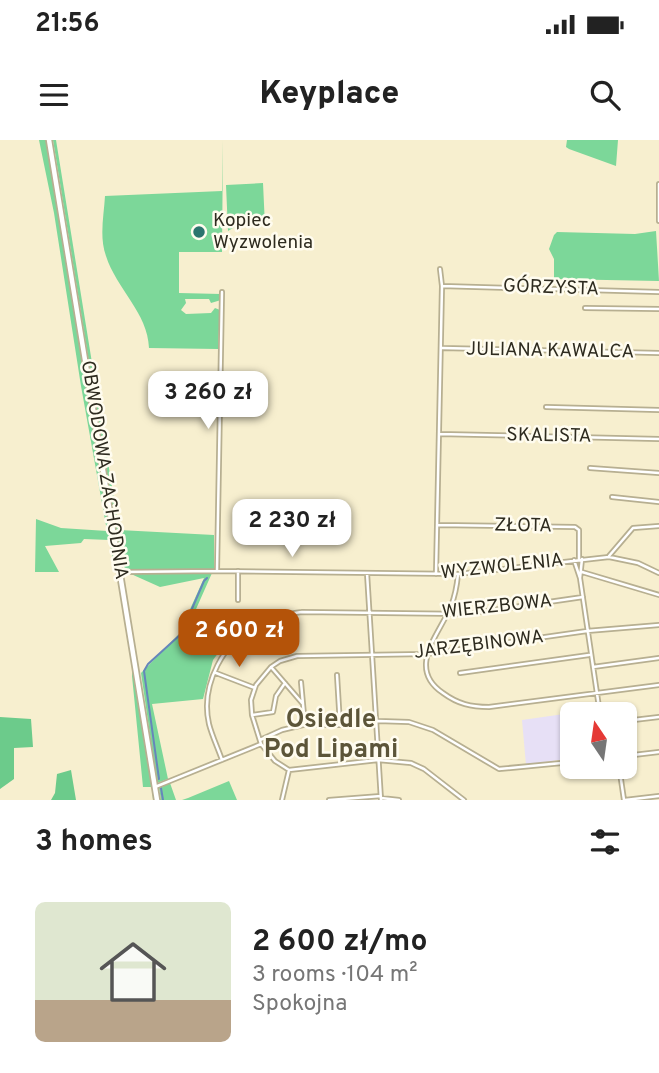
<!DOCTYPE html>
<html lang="en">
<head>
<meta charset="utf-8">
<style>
  body { margin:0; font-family:Overpass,sans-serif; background:#f2f2f2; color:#222; height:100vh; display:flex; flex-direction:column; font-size:26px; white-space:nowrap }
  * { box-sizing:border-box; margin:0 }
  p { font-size:23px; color:#767676 }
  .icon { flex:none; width:38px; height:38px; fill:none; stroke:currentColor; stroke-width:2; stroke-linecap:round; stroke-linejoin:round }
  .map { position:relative; height:660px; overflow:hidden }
  .side { display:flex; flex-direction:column; background:#fff; flex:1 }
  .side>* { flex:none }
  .needle { width:46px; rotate:347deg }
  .buttons { position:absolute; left:560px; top:562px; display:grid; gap:14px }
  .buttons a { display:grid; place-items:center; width:77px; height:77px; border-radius:10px; background:#fff; box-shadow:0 2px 5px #0004; font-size:35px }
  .price { position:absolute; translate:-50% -60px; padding:0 16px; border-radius:14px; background:#fff; color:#222; font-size:23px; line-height:46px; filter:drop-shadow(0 2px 4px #0008) }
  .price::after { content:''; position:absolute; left:50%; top:42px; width:21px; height:16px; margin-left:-10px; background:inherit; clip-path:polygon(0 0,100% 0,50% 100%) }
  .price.current { background:#b45309; color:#fff }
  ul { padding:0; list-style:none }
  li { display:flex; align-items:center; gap:21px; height:175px; padding:0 35px }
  li span { display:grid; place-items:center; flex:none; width:196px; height:140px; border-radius:10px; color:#555 }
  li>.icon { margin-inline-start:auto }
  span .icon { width:84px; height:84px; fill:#fffc; stroke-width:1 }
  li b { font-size:30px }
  h2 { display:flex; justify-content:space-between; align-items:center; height:84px; padding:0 35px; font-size:30px }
  .status { display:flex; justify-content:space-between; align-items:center; height:49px; padding:0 35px; background:#fff; direction:ltr }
  .status svg { height:19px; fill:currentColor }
  header { display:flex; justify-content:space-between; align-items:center; height:91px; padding:0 35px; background:#fff; font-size:32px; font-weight:800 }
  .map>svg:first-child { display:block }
  .education { fill:#e7e0f6 }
  .green { fill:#7cd799 }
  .forest { fill:#6ccb8b }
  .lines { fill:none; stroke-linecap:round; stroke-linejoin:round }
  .stream { stroke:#6686bb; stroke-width:2 }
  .street-casing { stroke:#b7af91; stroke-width:6 }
  .secondary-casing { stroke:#b7af91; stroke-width:8 }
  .street { stroke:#fff; stroke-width:2.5 }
  .secondary { stroke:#fff; stroke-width:4.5 }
  .poi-dot { fill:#2b746e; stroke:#fffcef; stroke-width:2.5 }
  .labels { text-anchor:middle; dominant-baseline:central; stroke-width:5; stroke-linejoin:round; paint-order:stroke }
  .poi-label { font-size:19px; fill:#2e2b1f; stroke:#fffcef; text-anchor:start }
  .street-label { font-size:19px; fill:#2e2b1f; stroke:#fffcef }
  .district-label { font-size:26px; font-weight:bold; fill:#5c5539; stroke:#fffcef }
</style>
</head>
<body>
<div class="status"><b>21:56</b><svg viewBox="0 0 49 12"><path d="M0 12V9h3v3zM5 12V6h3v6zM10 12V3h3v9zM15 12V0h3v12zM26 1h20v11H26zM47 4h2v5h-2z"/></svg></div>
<header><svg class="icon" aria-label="menu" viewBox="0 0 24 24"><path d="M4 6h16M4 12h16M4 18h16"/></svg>Keyplace<svg class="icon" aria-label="search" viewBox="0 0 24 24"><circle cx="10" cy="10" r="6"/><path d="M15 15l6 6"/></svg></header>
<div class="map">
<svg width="659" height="660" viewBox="0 0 659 660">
  <rect width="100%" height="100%" fill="#f7efcf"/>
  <path class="education" d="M592,570L593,574H572V618L526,625L522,580Z"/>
  <path class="green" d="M39,0H46L51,22L118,426L115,430L109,400L84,399L81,403L45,406L59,432H35L36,379L61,388L107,391L81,246L54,73Z
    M53,0H56L119,390L214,395V429H127L122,426Z
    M223,0L222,112H179V153L221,154V160L211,163L209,159H185L186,163L181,170L186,174L211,173L215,168L220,170L218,209L149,208C148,173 116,148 106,116C99,97 104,75 105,56L222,51Z
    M567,0H618L616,26L569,9L566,7Z
    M263,43L265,86H236L228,91L226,45Z
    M656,91L659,141L554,139V119L549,109L554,95L557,92L635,94Z
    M212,433L189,485L231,496L213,520L203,559L152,564L168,639L157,643L141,533L179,494L204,438L160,447L131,434Z
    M133,525L152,647L156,660H153L152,647H143L132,536Z
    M229,641L237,660H182L188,658Z
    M170,643L176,660H161L159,648Z"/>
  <path class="forest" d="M0,577L31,579L33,607L14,608V639L0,649Z
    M71,630L76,660H33H51L55,653L57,634Z"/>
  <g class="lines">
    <path class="stream" d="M159,639L144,531L148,524L181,494L204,441L207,438
      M161,648L163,660"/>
    <g class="street-casing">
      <path id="street" d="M659,44V81
        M442,146L659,152
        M585,168L659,169
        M442,208L659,213
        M546,267L659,270
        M439,294L659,299
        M590,328L659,333
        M612,357L659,362
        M438,385L575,387L579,390V419
        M609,416L633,388L659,386
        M574,420L580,438L600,574
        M217,431L222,152
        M238,431V460
        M121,432L217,431L458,434L609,417L638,423L659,433
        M582,432L659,455
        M367,433L381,660
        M436,434L442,146L440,129
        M458,434C457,445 455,456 451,466C439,495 406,528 443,553C458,564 471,567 489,567L659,545
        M580,438L582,419
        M271,527L303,564L305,585
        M593,527L659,518
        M216,533L255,548
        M460,533L589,515
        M337,535L340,585
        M301,542L303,564
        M252,575L273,572L276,556L285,543
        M625,581L659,577
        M260,600L282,590L303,585H340L378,581L409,582L433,590L499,629L572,622
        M625,616L659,612
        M222,620C218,608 212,596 209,584C200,545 224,500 259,483C272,476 288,474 302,472L466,474L583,457
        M619,626L624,660
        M155,647L261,604
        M381,658L399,660
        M282,660L289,630
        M329,660L381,656
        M464,660L424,629L411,623L378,620L289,630L275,621L261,604L252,575L251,560L256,545L271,527L280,521L297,516L426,514L587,491L659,485
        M625,660L659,656"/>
    </g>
    <g class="secondary-casing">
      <path id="secondary" d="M49,0L157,660"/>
    </g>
    <use href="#street" class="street"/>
    <use href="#secondary" class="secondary"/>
  </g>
  <circle class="poi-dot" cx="199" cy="92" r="7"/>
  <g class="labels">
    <g class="poi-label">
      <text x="213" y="81">Kopiec<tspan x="213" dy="22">Wyzwolenia</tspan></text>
    </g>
    <g class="street-label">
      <text transform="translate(551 148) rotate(2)">GÓRZYSTA</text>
      <text transform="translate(550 211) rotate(1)">JULIANA KAWALCA</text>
      <text transform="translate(549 296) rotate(1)">SKALISTA</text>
      <text transform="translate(104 330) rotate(81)">OBWODOWA ZACHODNIA</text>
      <text transform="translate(523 386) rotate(1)">ZŁOTA</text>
      <text transform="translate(502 427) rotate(-6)">WYZWOLENIA</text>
      <text transform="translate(497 467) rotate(-6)">WIERZBOWA</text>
      <text transform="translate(479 505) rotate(-7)">JARZĘBINOWA</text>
    </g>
    <g class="district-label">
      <text x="331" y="580">Osiedle<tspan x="331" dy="30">Pod Lipami</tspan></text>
    </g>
  </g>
</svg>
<div class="buttons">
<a><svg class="needle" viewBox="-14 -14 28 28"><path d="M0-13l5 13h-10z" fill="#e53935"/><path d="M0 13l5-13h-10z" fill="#767676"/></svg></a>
</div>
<b class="price" style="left:208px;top:291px">3 260 zł</b>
<b class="price" style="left:292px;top:419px">2 230 zł</b>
<b class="price current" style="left:239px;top:529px">2 600 zł</b>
</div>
<section class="side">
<h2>3 homes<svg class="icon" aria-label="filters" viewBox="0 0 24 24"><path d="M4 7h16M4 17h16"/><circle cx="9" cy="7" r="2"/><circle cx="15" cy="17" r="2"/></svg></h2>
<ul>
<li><span style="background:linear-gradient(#dfe7d0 70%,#b9a48a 0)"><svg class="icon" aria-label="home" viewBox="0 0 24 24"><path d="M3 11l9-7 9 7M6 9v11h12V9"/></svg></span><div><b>2 600 zł/mo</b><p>3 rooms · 104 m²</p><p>Spokojna</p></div></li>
</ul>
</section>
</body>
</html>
